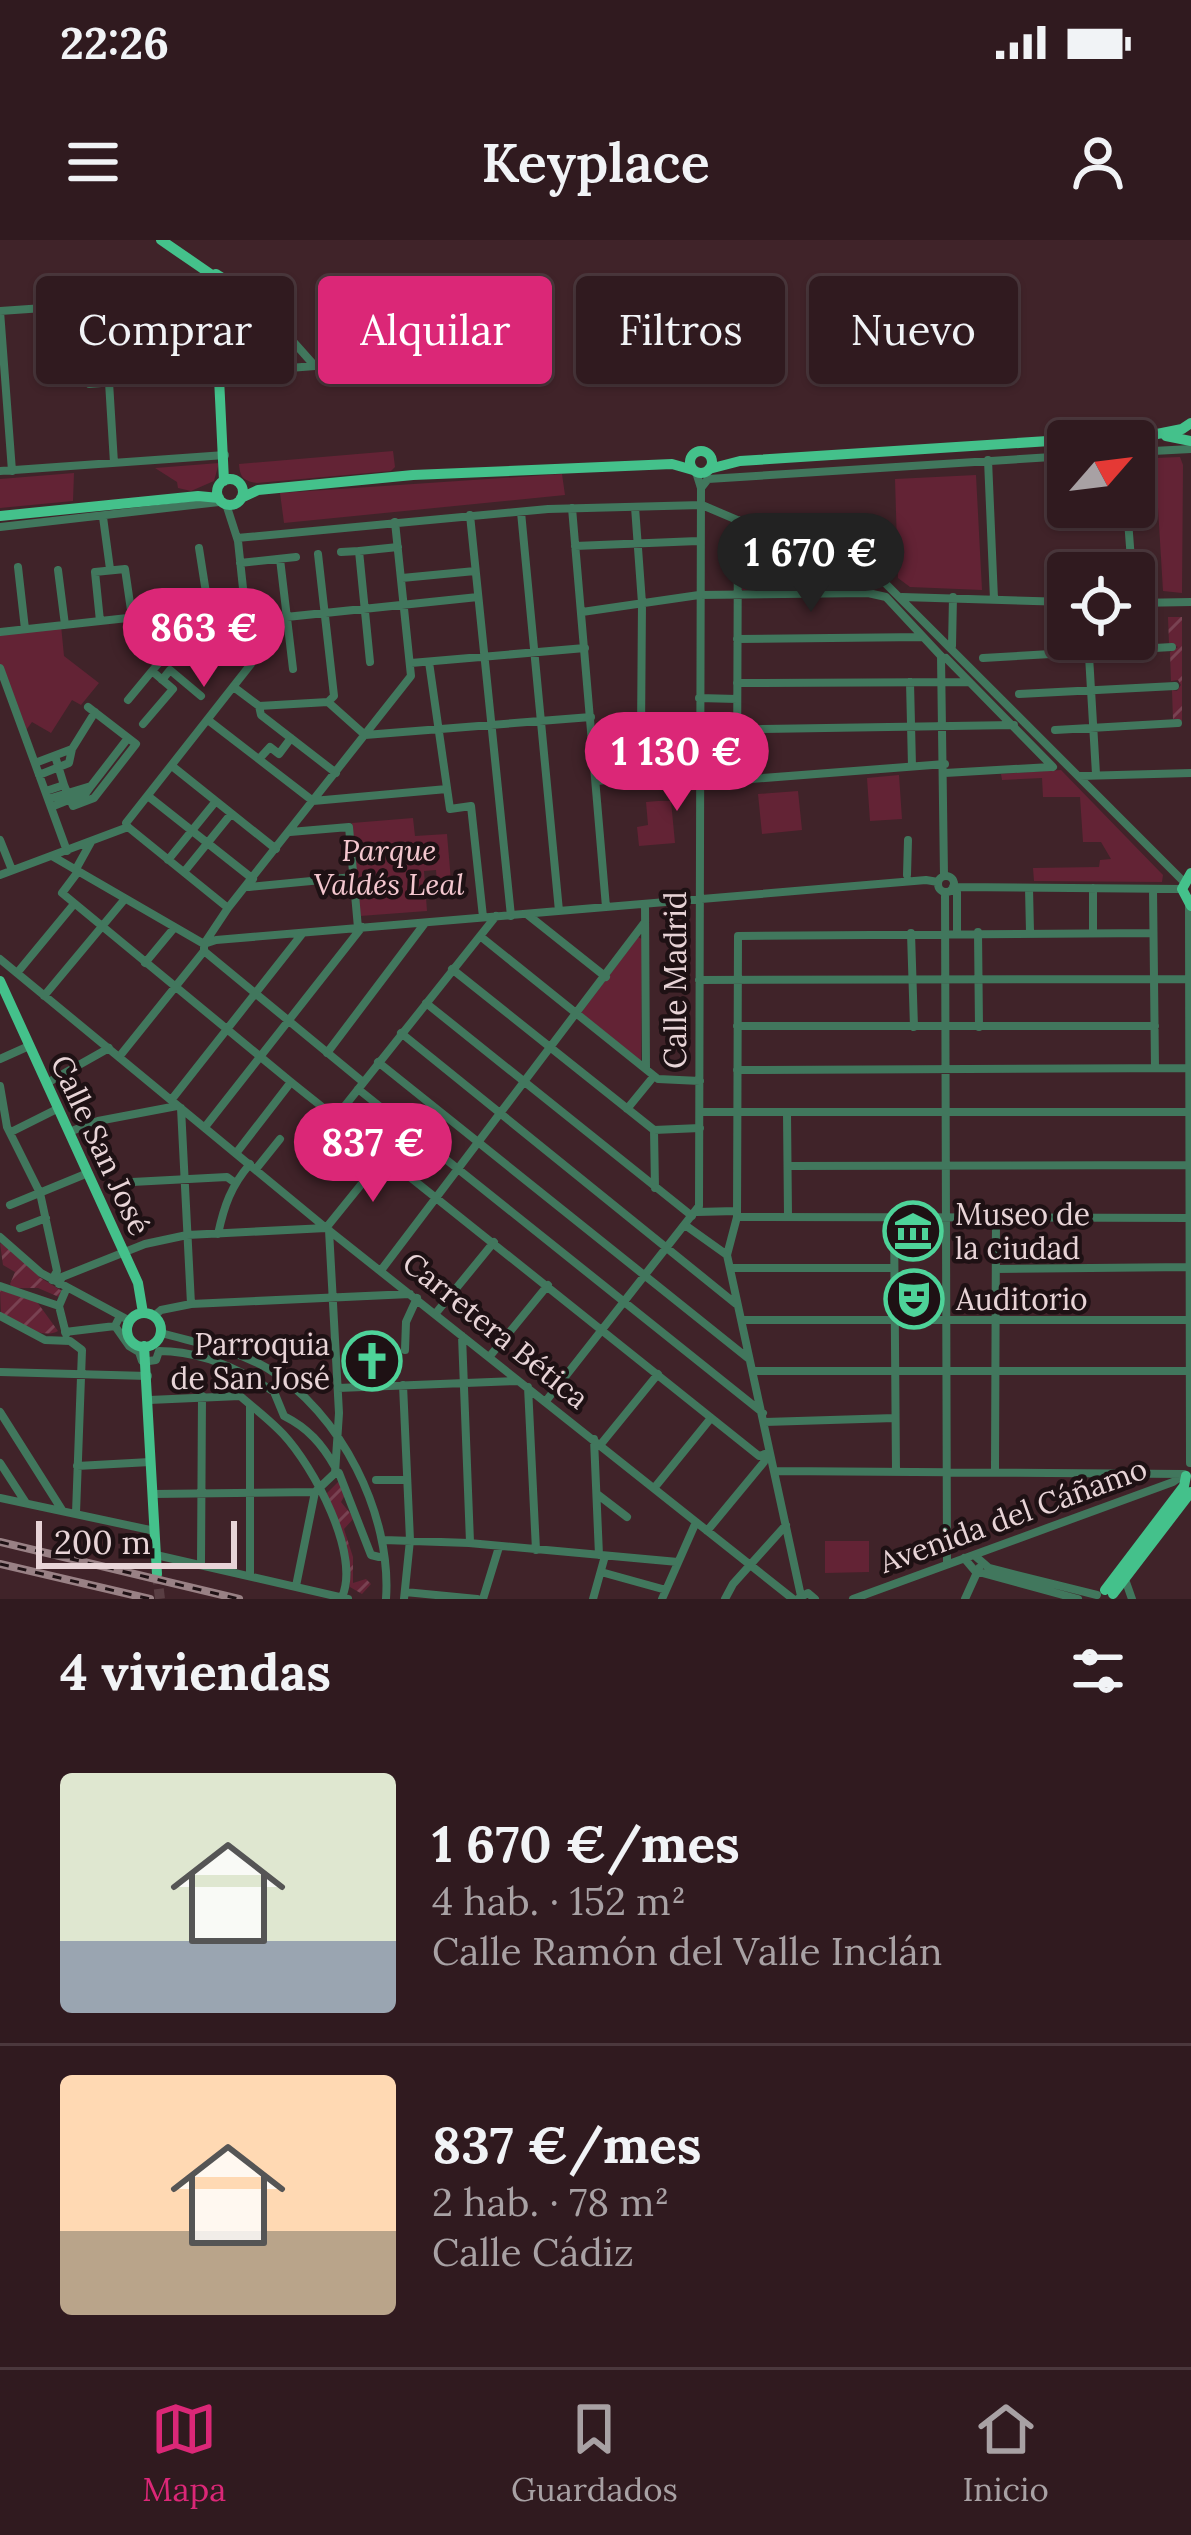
<!DOCTYPE html>
<html lang="es">
<head>
<meta charset="utf-8">
<style>
  body { margin:0; font-family:Lora,serif; background:#382328; color:#f1f3f6; height:100vh; display:flex; flex-direction:column; font-size:45px; white-space:nowrap }
  * { box-sizing:border-box; margin:0 }
  p { font-size:39px; color:#a8a1a4 }
  .icon { flex:none; width:66px; height:66px; fill:none; stroke:currentColor; stroke-width:2; stroke-linecap:round; stroke-linejoin:round }
  .map { position:relative; height:1359px; overflow:hidden }
  .sheet { display:flex; flex-direction:column; background:#301a1f; flex:1 }
  .sheet>* { flex:none }
  .banner { position:absolute; left:36px; top:36px; width:1119px; height:108px; display:flex; gap:24px }
  .needle { width:78px; rotate:62deg }
  .controls { position:absolute; left:1047px; top:180px; display:grid; gap:24px }
  .controls a { display:grid; place-items:center; width:108px; height:108px; border-radius:12px; background:#301a1f; box-shadow:0 3px 9px #0004,0 0 0 3px #4b383d; font-size:60px }
  .scale { position:absolute; left:36px; bottom:30px; width:201px; box-sizing:border-box; padding-left:12px; border:6px solid #e8d4d7; border-top:0; font-size:33px; line-height:42px; white-space:nowrap; color:#e8d4d7; -webkit-text-stroke:9px #1e1114; paint-order:stroke }
  .price { position:absolute; translate:-50% -102px; padding:0 27px; border-radius:42px; background:#db2777; color:#fff; font-size:39px; line-height:78px; filter:drop-shadow(0 3px 6px #0008) }
  .price::after { content:''; position:absolute; left:50%; top:72px; width:36px; height:27px; margin-left:-18px; background:inherit; clip-path:polygon(0 0,100% 0,50% 100%) }
  .price.current { background:#222; color:#fff }
  ul { padding:0; list-style:none }
  li { display:flex; align-items:center; gap:36px; height:300px; padding:0 60px }
  li+li { border-top:3px solid #4b383d }
  li span { display:grid; place-items:center; flex:none; width:336px; height:240px; border-radius:12px; color:#555 }
  li>.icon { margin-inline-start:auto }
  span .icon { width:144px; height:144px; fill:#fffc; stroke-width:1 }
  li b { font-size:51px }
  h2 { display:flex; justify-content:space-between; align-items:center; height:144px; padding:0 60px; font-size:51px }
  .tag { padding:0 42px; border-radius:12px; background:#301a1f; box-shadow:0 3px 9px #0004,0 0 0 3px #4b383d; font-size:42px; line-height:108px }
  .tag.current { background:#db2777; color:#fff }
  .status { display:flex; justify-content:space-between; align-items:center; height:84px; padding:0 60px; background:#301a1f; direction:ltr }
  .status svg { height:33px; fill:currentColor }
  header { display:flex; justify-content:space-between; align-items:center; height:156px; padding:0 60px; background:#301a1f; font-size:54px; font-weight:600 }
  .tab-bar { display:flex; justify-content:space-around; align-items:center; height:168px; border-top:3px solid #4b383d; background:#301a1f; font-size:33px; color:#a8a1a4 }
  .tab-bar a { display:grid; justify-items:center; gap:6px }
  .tab-bar .current { color:#db2777 }
  .map>svg:first-child { display:block }
  .green { fill:#632335 }
  .garden { fill:url(#garden-furrows) }
  .lines { fill:none; stroke-linecap:round; stroke-linejoin:round }
  .major-tunnel { stroke:#593e43; stroke-width:10; stroke-dasharray:10 5; stroke-linecap:butt }
  .minor { stroke:#41775d; stroke-width:8 }
  .major { stroke:#44c18b; stroke-width:10 }
  .rail-casing { stroke:#998185; stroke-width:8 }
  .rail { stroke:#1e1114; stroke-width:3; stroke-dasharray:9; stroke-linecap:butt }
  .labels { text-anchor:middle; dominant-baseline:central; stroke-width:9; stroke-linejoin:round; paint-order:stroke }
  .park-label { font-size:30px; font-style:italic; fill:#f4c7cf; stroke:#1e1114 }
  .street-label { font-size:30px; fill:#e8d4d7; stroke:#1e1114 }
  .poi-label { font-size:30px; fill:#e8d4d7; stroke:#1e1114; text-anchor:start }
</style>
</head>
<body>
<div class="status"><b>22:26</b><svg viewBox="0 0 49 12"><path d="M0 12V9h3v3zM5 12V6h3v6zM10 12V3h3v9zM15 12V0h3v12zM26 1h20v11H26zM47 4h2v5h-2z"/></svg></div>
<header><svg class="icon" aria-label="menu" viewBox="0 0 24 24"><path d="M4 6h16M4 12h16M4 18h16"/></svg>Keyplace<svg class="icon" aria-label="person" viewBox="0 0 24 24"><circle cx="12" cy="8" r="4"/><path d="M4 21q1-7 8-7t8 7"/></svg></header>
<div class="map">
<svg width="1191" height="1359" viewBox="0 0 1191 1359">
  <defs>
    <pattern id="garden-furrows" width="10" height="10" patternUnits="userSpaceOnUse" patternTransform="scale(3)"><rect width="10" height="10" fill="#632335"/><path d="M-1 1l2-2M0 10L10 0M9 11l2-2" fill="none" stroke="#794252"/></pattern>
  </defs>
  <rect width="100%" height="100%" fill="#402329"/>
  <path class="green" d="M124,62L130,141L89,144L80,65Z
    M393,211L395,227L391,231L257,243C243,241 240,237 239,224Z
    M1180,217L1183,225L1182,353L1163,351L1155,218Z
    M219,223L214,241L191,251L178,248L177,242L155,228Z
    M74,233L73,261L0,268V239Z
    M562,234L565,255L284,283L280,253Z
    M976,235L982,350L910,347L898,338L895,239Z
    M741,290L865,342L861,349L742,350Z
    M61,385L64,416L99,443L81,465L72,460L51,493L32,482L24,493L0,428V392Z
    M1061,530L1163,635L1162,642L1034,641L1033,628L1099,627L1100,620L1111,619L1101,602H1083L1080,557H1043L1042,538L1002,540L1001,534Z
    M899,535L902,579L870,581L867,538Z
    M798,551L802,590L762,594L758,554Z
    M658,561H671L675,603L639,606L637,587L648,585L646,562Z
    M413,578L415,596L447,594L451,641L437,642L436,630L424,631L427,671L360,676L352,583Z
    M638,697L642,699L641,821L581,773Z
    M825,1301H869V1332L825,1333Z"/>
  <path class="garden" d="M1168,377H1182V481L1173,479L1172,450L1177,451L1181,445L1178,440L1171,441L1170,412L1178,407L1169,403Z
    M0,1003L35,1024L39,1037L62,1051L59,1057L38,1048H13L10,1044L15,1032L3,1025Z
    M0,1050L37,1062L58,1091C41,1100 19,1083 1,1073Z
    M339,1241L345,1255L341,1262L354,1278L344,1289L353,1317V1343L366,1339L371,1344L362,1354L350,1347L348,1313L328,1261L327,1253Z"/>
  <g class="lines">
    <path class="major-tunnel" d="M157,1334L160,1359"/>
    <path class="minor" d="M230,53L249,52L314,125
      M124,62L130,141
      M80,65L86,141L89,144L315,126
      M0,71L203,57
      M0,71L12,231
      M109,142L114,223
      M1134,212L1191,209
      M988,220L994,359
      M0,231L225,215
      M696,232L701,248L708,239L1068,216
      M635,267L642,363L641,494
      M1127,267L1132,333
      M572,268L606,667
      M521,272L559,671
      M470,275L511,676
      M103,277L110,329
      M0,287L219,262
      M237,298L548,269L702,265L885,343L1183,641
      M575,306L698,301
      M199,308L215,410
      M359,311L398,307
      M341,312L359,311L370,422
      M318,314L334,456L328,462
      M280,319L293,429
      M240,323L296,317
      M18,327L25,389
      M58,330L65,385
      M402,338L475,331
      M902,357L1068,362
      M1134,363L1191,362
      M582,372L699,355L868,353L886,357L941,416
      M100,381L95,332L125,329L132,377
      M248,381L478,357
      M0,392L246,365
      M737,399L923,397
      M1088,399L1096,534
      M952,406L953,357
      M941,416L944,636
      M946,418L1053,527
      M983,418L1172,407
      M429,422L450,569L471,566L483,677
      M411,423L585,408
      M0,428L67,611
      M152,431L183,394L192,393L200,381L228,379
      M162,440L170,430L201,456
      M910,442L912,526
      M737,443L969,442
      M235,448L259,466L328,462L365,495L591,477
      M1019,454L1175,446
      M699,458L737,459
      M128,460L152,431L173,449L143,484
      M259,466L261,475L336,533
      M208,480L313,561L447,549
      M1055,490L1178,483
      M592,499L763,489L1014,485
      M259,519L270,507L279,514L291,498
      M35,523L72,509L95,472
      M172,526L276,609
      M945,533L1051,527
      M39,535L69,523L72,509
      M1080,536L1191,533
      M737,540L738,280
      M596,541L699,532
      M699,543L945,524
      M64,545L73,566L94,558L136,504L88,467
      M46,551L64,545L55,516
      M148,556L253,639
      M48,559L91,546L128,498
      M51,567L86,553L91,546
      M128,587L228,668
      M290,592L349,587L358,688
      M0,600L12,630
      M91,602L76,629L77,633L62,653L291,842L759,1216L765,1214
      M52,616L204,704L228,668L411,436L395,282
      M168,620L216,561
      M184,632L231,574
      M0,635L128,587L126,583L251,424L238,301L226,264
      M907,635L908,600
      M938 644a8 8 0 1 1 16 0a8 8 0 1 1-16 0Z
      M249,647L353,637
      M953,647L1182,649
      M1029,648L1030,692
      M1153,649L1155,828
      M951,650L957,652V692
      M945,652L947,1324
      M645,664L646,828
      M1189,665L1190,1223
      M528,675L606,737
      M978,692L979,787
      M911,693L914,787
      M1093,693V648
      M480,696L658,839L700,841
      M204,711L363,842
      M0,719L326,988L793,1359
      M145,723L174,688
      M452,729L654,890L700,888
      M17,733L74,664
      M699,740L1189,739
      M44,756L124,660
      M426,763L692,976
      M737,786H1155
      M401,793L736,1064
      M327,813L425,683
      M119,817L204,711V704L216,700L926,640L938,642
      M0,819L29,806
      M378,822L749,1119
      M737,830L1189,828
      M47,843L109,808
      M0,846L7,887L40,953L57,1031L52,1040
      M358,849L763,1173
      M172,859L302,694
      M181,868L191,1064
      M627,869L654,836
      M700,872H1188
      M787,873L788,976
      M336,877L496,676
      M205,887L362,687
      M654,890L655,948
      M11,892L57,869
      M69,892L98,881L177,866
      M237,912L291,842
      M788,926L1189,925
      M256,929L280,899
      M132,942L227,937L234,942
      M10,965L88,933
      M697,972L736,971
      M894,976L896,1232
      M737,977L1190,978
      M685,985L727,1015
      M20,988L46,978
      M218,994C224,966 231,946 250,924
      M0,997L41,1033L130,1081
      M731,1028H894
      M382,1029L645,682
      M996,1029L1190,1027
      M59,1044L62,1037L145,1004L187,995L326,988L385,915
      M0,1046L59,1066L65,1052
      M59,1066L66,1094
      M436,1073L494,1002
      M0,1076L45,1100L70,1101L82,1110L76,1273
      M154,1076L161,1070L191,1064L410,1054
      M742,1080H1189
      M115,1086L129,1106L139,1112L142,1121
      M65,1092L115,1086L118,1080
      M161,1093C197,1103 234,1109 267,1128C341,1172 392,1275 386,1359
      M462,1096L470,1302
      M405,1110L406,1082L417,1058
      M490,1116L548,1045
      M149,1121L156,1120L159,1111C198,1111 238,1128 271,1150
      M753,1131H1189
      M0,1132L148,1136
      M403,1145L410,1300L404,1359
      M272,1147L284,1176C308,1188 322,1204 335,1227
      M528,1147L536,1310
      M338,1148L517,1141
      M149,1160L240,1156C254,1168 270,1180 283,1194C313,1226 361,1314 342,1357
      M546,1161L699,966L701,248
      M0,1172L62,1270
      M765,1182L895,1178
      M594,1199L599,1315
      M601,1204L658,1134
      M0,1223L26,1263
      M77,1226L150,1222
      M775,1231L1184,1234
      M995,1231L996,976
      M339,1233L371,1315L379,1317
      M376,1240H406
      M655,1247L711,1178
      M153,1254L315,1252L335,1233L339,1173L329,990
      M597,1254L627,1277
      M0,1258L155,1291
      M707,1291L764,1222L765,1214
      M384,1300L469,1303L678,1322
      M156,1315L348,1359
      M974,1315L989,1328L1097,1355
      M964,1318L975,1331L1078,1359
      M201,1324L202,1156
      M601,1332L666,1350
      M250,1335V1166
      M1126,1342L1132,1359
      M296,1346L315,1252
      M405,1352L477,1359
      M801,1356L727,1015L737,977L738,696L1153,693
      M799,1358L808,1353L815,1359
      M483,1359L499,1307
      M593,1359L605,1316
      M662,1359L696,1282
      M725,1359L733,1344L786,1285
      M853,1359L1173,1242L1183,1235
      M965,1359L979,1328"/>
    <path class="major" d="M161,0L212,35
      M216,34L227,41L231,57L228,70L218,76L207,68C202,55 201,40 216,34Z
      M216,76L224,241
      M1166,196L1191,201
      M690 222a11 11 0 1 1 22 0a11 11 0 1 1-22 0Z
      M709,229L740,221L1157,194L1182,189L1191,183
      M217 252a13 13 0 1 1 26 0a13 13 0 1 1-26 0Z
      M241,258L258,250L413,235L672,224L693,230
      M0,276L198,256L219,258
      M1191,633L1182,649L1191,666
      M0,741L138,1043L143,1073
      M127 1090a17 17 0 1 1 34 0a17 17 0 1 1-34 0Z
      M144,1106L157,1334
      M1105,1350L1184,1246L1186,1236
      M1113,1354L1191,1252"/>
    <g class="rail-casing">
      <path id="rail" d="M0,1302L239,1359
        M0,1324L150,1359"/>
    </g>
    <use href="#rail" class="rail"/>
  </g>
  <defs>
    <g id="museum-ring" transform="scale(3)"><circle r="9.5" fill="#1e1114" stroke="#4ed399" stroke-width="1.5"/><path d="M0-6L6-3V-2H-6V-3ZM-5-1h2V3h-2ZM-1-1h2V3h-2ZM3-1h2V3H3ZM-6 4H6V6H-6Z" fill="#4ed399"/></g>
    <g id="theatre-ring" transform="scale(3)"><circle r="9.5" fill="#1e1114" stroke="#4ed399" stroke-width="1.5"/><path d="M-5-5.5Q0-4 5-5.5V0Q5 5 0 6Q-5 5-5 0ZM-3.3-2.5H-1v1.5H-3.3ZM1-2.5H3.3v1.5H1ZM-2.8 1Q0 5.5 2.8 1Z" fill="#4ed399"/></g>
    <g id="church-ring" transform="scale(3)"><circle r="9.5" fill="#1e1114" stroke="#4ed399" stroke-width="1.5"/><path d="M-1.2-6h2.4v3.5h3.3v2.4h-3.3V6h-2.4V-.1h-3.3v-2.4h3.3Z" fill="#4ed399"/></g>
  </defs>
  <g fill-rule="evenodd">
    <use href="#museum-ring" x="913" y="991"/>
    <use href="#theatre-ring" x="914" y="1059"/>
    <use href="#church-ring" x="372" y="1121"/>
  </g>
  <g class="labels">
    <g class="park-label">
      <text x="389" y="610">Parque<tspan x="389" dy="34">Valdés Leal</tspan></text>
    </g>
    <g class="street-label">
      <text transform="translate(675 740) rotate(-90)">Calle Madrid</text>
      <text transform="translate(101 905) rotate(65)">Calle San José</text>
      <text transform="translate(496 1090) rotate(39)">Carretera Bética</text>
      <text transform="translate(1013 1275) rotate(-20)">Avenida del Cáñamo</text>
    </g>
    <g class="poi-label">
      <text x="955" y="974">Museo de<tspan x="955" dy="34">la ciudad</tspan></text>
      <text x="956" y="1059">Auditorio</text>
      <text x="330" y="1104" text-anchor="end">Parroquia<tspan x="330" dy="34">de San José</tspan></text>
    </g>
  </g>
</svg>
<div class="controls">
<a><svg class="needle" viewBox="-14 -14 28 28"><path d="M0-13l5 13h-10z" fill="#e53935"/><path d="M0 13l5-13h-10z" fill="#a8a1a4"/></svg></a>
<a><svg class="icon" aria-label="locate" viewBox="0 0 24 24"><circle cx="12" cy="12" r="6"/><path d="M12 2v4M12 18v4M2 12h4M18 12h4"/></svg></a>
</div>
<div class="scale">200 m</div>
<b class="price current" style="left:811px;top:375px">1 670 €</b>
<b class="price" style="left:204px;top:450px">863 €</b>
<b class="price" style="left:677px;top:574px">1 130 €</b>
<b class="price" style="left:373px;top:965px">837 €</b>
<div class="banner">
<a class="tag">Comprar</a>
<a class="tag current">Alquilar</a>
<a class="tag">Filtros</a>
<a class="tag">Nuevo</a>
</div>
</div>
<section class="sheet">
<h2>4 viviendas<svg class="icon" aria-label="filters" viewBox="0 0 24 24"><path d="M4 7h16M4 17h16"/><circle cx="9" cy="7" r="2"/><circle cx="15" cy="17" r="2"/></svg></h2>
<ul>
<li><span style="background:linear-gradient(#dfe7d0 70%,#9aa5b1 0)"><svg class="icon" aria-label="home" viewBox="0 0 24 24"><path d="M3 11l9-7 9 7M6 9v11h12V9"/></svg></span><div><b>1 670 €/mes</b><p>4 hab. · 152 m²</p><p>Calle Ramón del Valle Inclán</p></div></li>
<li><span style="background:linear-gradient(#ffd9b3 65%,#b9a48a 0)"><svg class="icon" aria-label="home" viewBox="0 0 24 24"><path d="M3 11l9-7 9 7M6 9v11h12V9"/></svg></span><div><b>837 €/mes</b><p>2 hab. · 78 m²</p><p>Calle Cádiz</p></div></li>
</ul>
</section>
<nav class="tab-bar">
<a class="current"><svg class="icon" aria-label="map" viewBox="0 0 24 24"><path d="M3 6l6-2 6 2 6-2v14l-6 2-6-2-6 2zM9 4v14M15 6v14"/></svg>Mapa</a>
<a><svg class="icon" aria-label="saved" viewBox="0 0 24 24"><path d="M7 4h10v16l-5-4-5 4z"/></svg>Guardados</a>
<a><svg class="icon" aria-label="home" viewBox="0 0 24 24"><path d="M3 11l9-7 9 7M6 9v11h12V9"/></svg>Inicio</a>
</nav>
</body>
</html>
